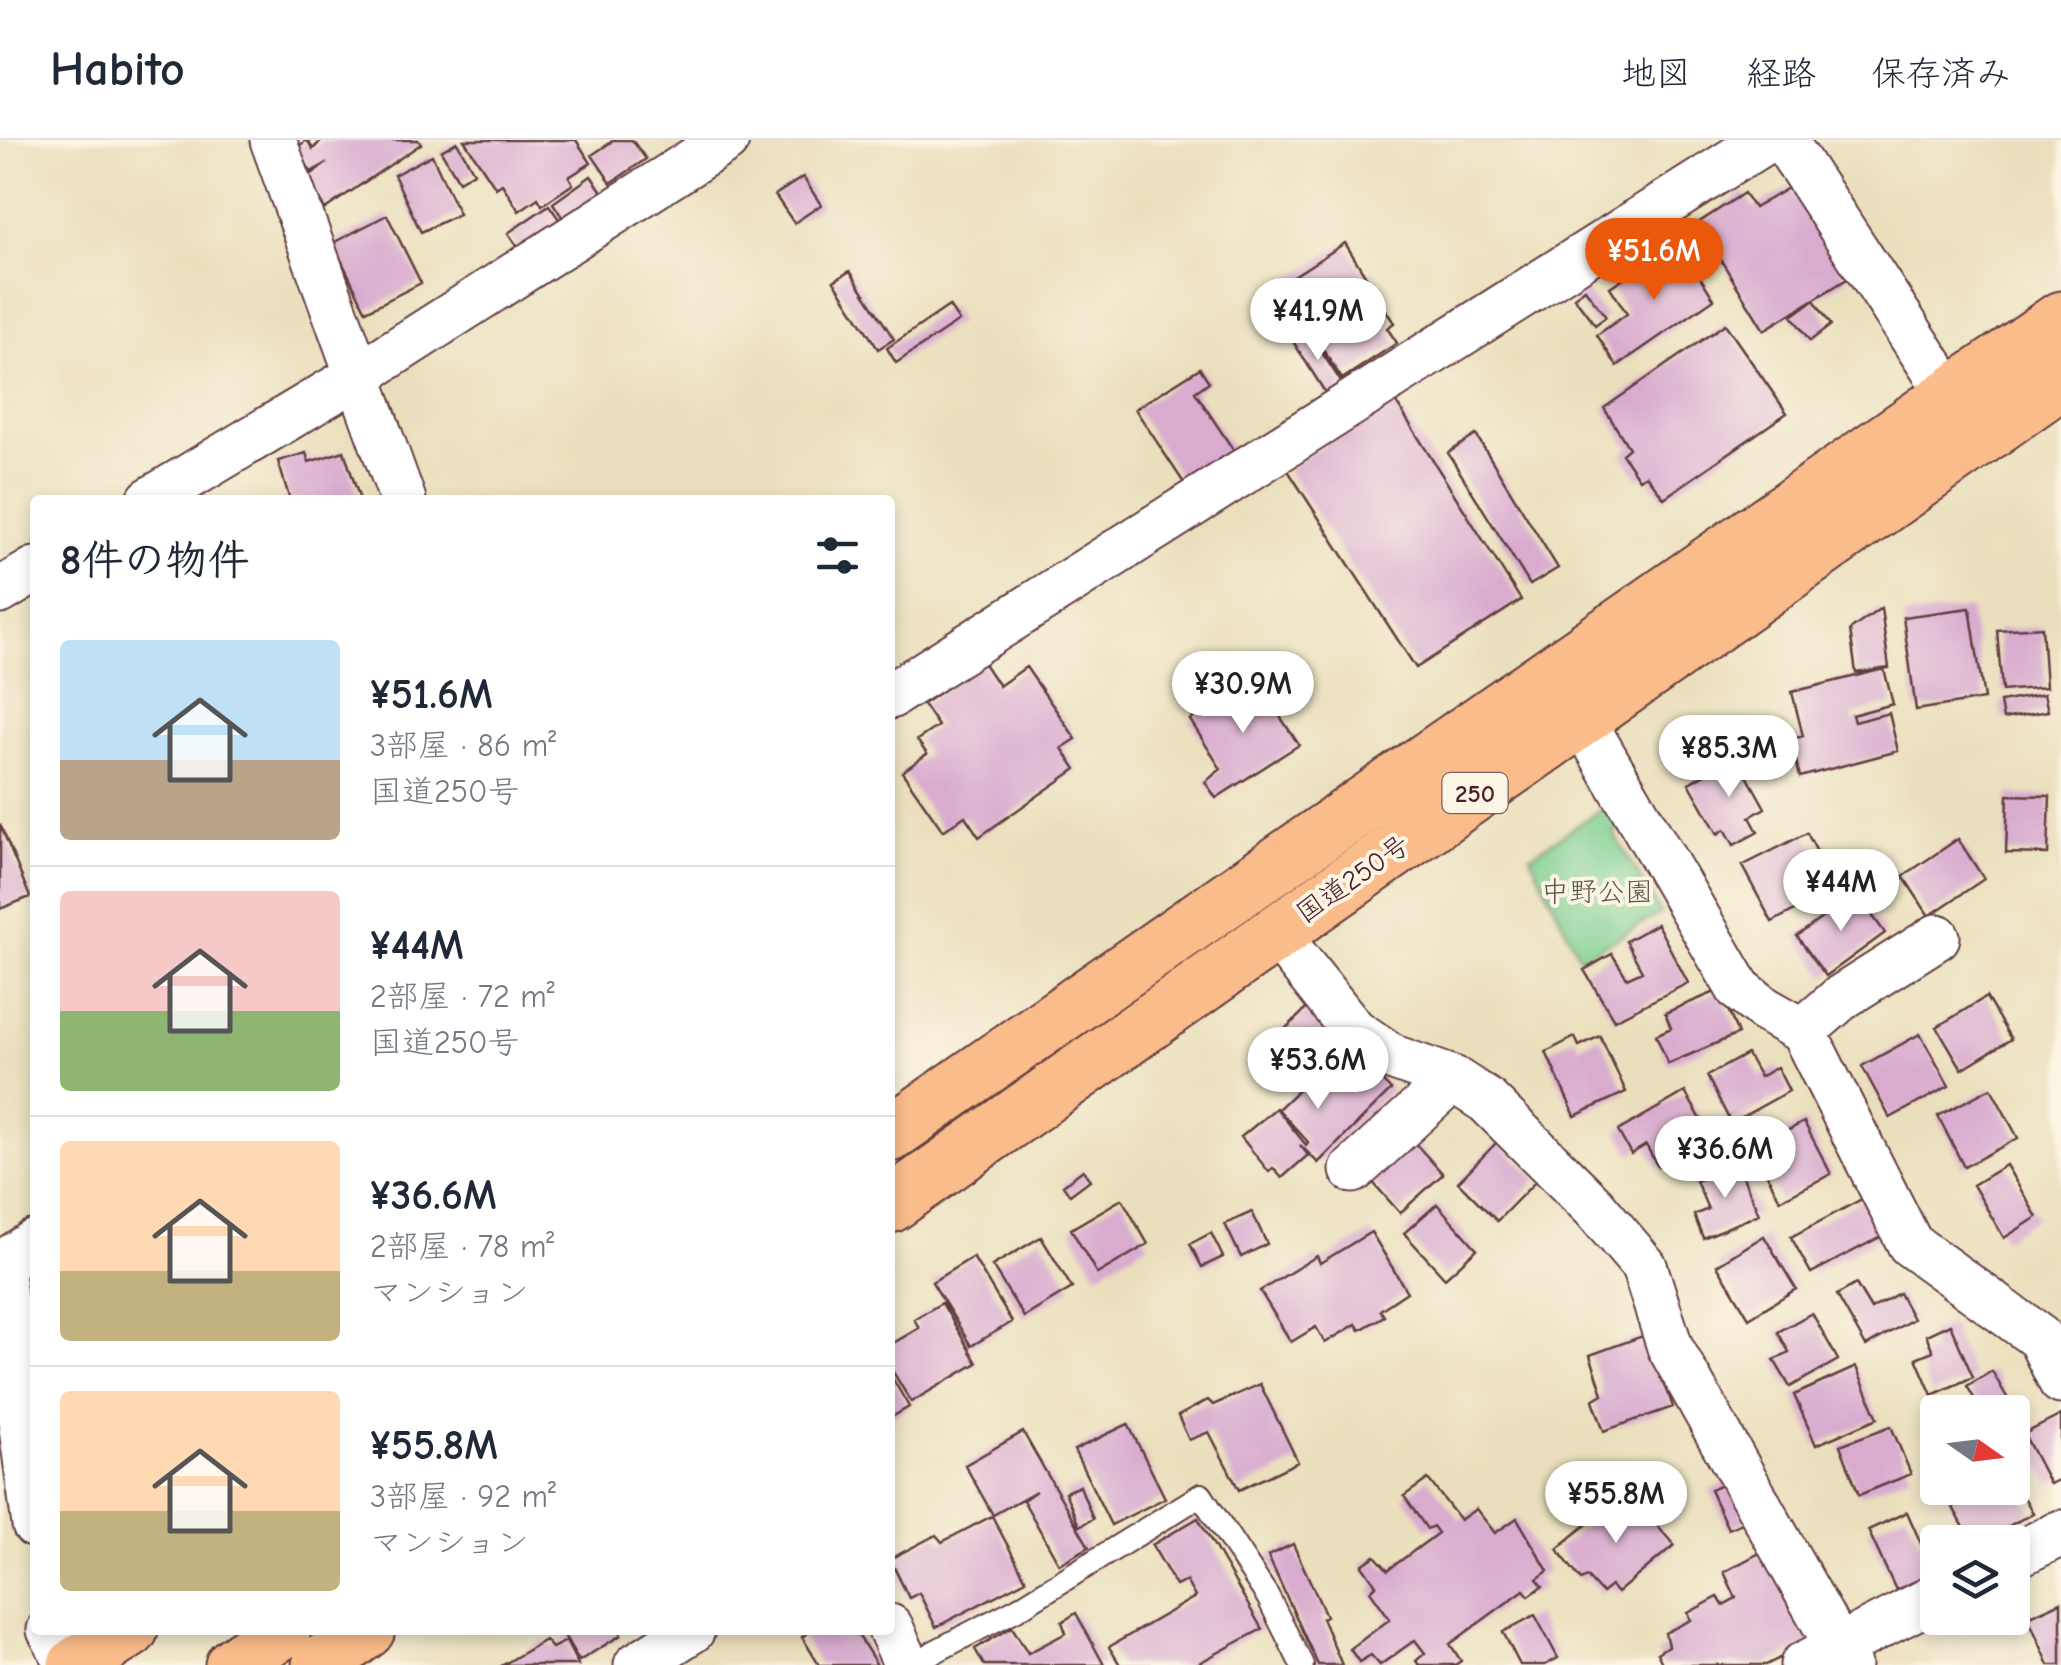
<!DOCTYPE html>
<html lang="ja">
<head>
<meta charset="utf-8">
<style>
  body { margin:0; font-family:"Comic Neue","Klee One",sans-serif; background:#f6f6f7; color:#1f2937; height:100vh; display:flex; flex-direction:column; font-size:38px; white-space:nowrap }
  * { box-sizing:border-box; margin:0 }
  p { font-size:32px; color:#747a83 }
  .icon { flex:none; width:55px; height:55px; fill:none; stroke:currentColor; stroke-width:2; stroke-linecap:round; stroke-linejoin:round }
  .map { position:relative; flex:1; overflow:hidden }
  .drawer { position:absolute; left:30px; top:355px; width:865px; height:1140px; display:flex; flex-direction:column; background:#fff; border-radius:10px; box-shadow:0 5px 15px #0003 }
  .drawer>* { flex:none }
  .needle { width:65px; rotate:104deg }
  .fabs { position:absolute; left:1920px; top:1255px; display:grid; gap:20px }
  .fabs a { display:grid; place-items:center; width:110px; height:110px; border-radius:10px; background:#fff; box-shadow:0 5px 15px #0003; font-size:50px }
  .price { position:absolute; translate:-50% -85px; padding:0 22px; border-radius:35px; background:#fff; color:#222; font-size:32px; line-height:65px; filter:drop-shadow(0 2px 5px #0008) }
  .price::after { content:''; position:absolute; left:50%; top:60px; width:30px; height:22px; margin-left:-15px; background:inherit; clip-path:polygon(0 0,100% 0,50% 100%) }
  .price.current { background:#ea580c; color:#fff }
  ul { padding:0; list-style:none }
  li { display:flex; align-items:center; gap:30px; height:250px; padding:0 30px }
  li+li { border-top:2px solid #e0e1e3 }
  li span { display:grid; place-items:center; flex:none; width:280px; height:200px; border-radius:10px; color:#555 }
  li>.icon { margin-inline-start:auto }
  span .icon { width:120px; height:120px; fill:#fffc; stroke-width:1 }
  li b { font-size:42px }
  h2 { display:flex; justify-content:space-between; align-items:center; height:120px; padding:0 30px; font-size:42px }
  header { display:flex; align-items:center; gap:60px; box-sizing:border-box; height:140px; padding:0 50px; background:#fff; border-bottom:2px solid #e0e1e3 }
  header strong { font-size:48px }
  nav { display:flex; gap:55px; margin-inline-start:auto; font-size:35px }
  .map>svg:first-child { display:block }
  .green { fill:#7ccf91; stroke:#63775e; stroke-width:2.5 }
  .building { fill:#d8abcf }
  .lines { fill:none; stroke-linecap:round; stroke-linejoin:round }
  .service-casing { stroke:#623c41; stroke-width:26 }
  .minor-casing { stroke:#623c41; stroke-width:49 }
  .trunk-casing { stroke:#623c41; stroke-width:59 }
  .service { stroke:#fff; stroke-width:22 }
  .minor { stroke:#fff; stroke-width:45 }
  .trunk { stroke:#f9bc8a; stroke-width:55 }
  .labels { text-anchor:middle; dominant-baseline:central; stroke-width:8; stroke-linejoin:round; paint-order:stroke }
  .shield { fill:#fcf5e5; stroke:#7f5f63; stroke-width:2.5 }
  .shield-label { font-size:25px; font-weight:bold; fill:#4a1f2b }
  .street-label { font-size:28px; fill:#4a1f2b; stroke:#fcf5e5 }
  .park-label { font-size:28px; fill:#59544a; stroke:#fcf5e5 }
</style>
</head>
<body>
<header>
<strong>Habito</strong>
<nav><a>地図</a><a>経路</a><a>保存済み</a></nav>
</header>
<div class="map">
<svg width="2061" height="1525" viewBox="0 0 2061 1525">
  <rect width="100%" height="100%" fill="#fcf5e5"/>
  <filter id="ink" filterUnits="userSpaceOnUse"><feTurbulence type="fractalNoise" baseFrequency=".01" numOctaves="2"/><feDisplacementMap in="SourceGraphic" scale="20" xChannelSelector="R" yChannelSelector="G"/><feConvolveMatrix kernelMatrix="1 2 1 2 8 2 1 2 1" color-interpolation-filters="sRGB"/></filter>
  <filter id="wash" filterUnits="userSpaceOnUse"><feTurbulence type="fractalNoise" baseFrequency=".0048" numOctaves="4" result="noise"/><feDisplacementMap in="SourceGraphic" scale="40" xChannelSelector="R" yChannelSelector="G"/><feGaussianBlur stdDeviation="2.25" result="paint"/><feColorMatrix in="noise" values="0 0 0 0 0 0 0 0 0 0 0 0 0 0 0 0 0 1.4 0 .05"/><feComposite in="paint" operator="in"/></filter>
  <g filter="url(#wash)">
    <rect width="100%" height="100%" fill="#eadfbc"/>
    <path class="green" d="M1610,664L1623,687L1613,693L1661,773L1580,818L1530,716Z"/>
    <g id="blocks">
      <path class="building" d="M307,0L313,9L322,0H418L421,4L325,69L305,39L327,23L311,32L296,8Z
        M464,0H576L591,23L569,37L573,44L542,65L538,58L519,71L502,44L496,48Z
        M614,0H632L646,19L611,43L592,15Z
        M457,2L474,32L459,41L441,11Z
        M432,15L459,74L421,92L394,35Z
        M591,36L603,53L564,80L553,63Z
        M803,37L821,65L794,83L775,55Z
        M1790,47L1847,139L1764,190L1698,83L1744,53L1754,68Z
        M549,65L561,82L520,110L508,93Z
        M387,75L421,143L366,171L333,103Z
        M1345,103L1370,143L1299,189L1274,149Z
        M1678,103L1714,159L1617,226L1597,195L1627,174L1610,147Z
        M850,131L894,199L878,209L834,141Z
        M1372,149L1394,183L1387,188L1397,203L1342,239L1310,190Z
        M1585,149L1606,177L1595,185L1574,157Z
        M1814,160L1831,185L1810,201L1792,176Z
        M949,166L959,181L896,223L887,208Z
        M1725,184L1787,273L1664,358L1646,335L1639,339L1622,314L1629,308L1604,268Z
        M1306,188L1345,248L1328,257L1291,198Z
        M1200,228L1209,242L1195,252L1234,311L1184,343L1135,269Z
        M1394,259L1521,460L1416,528L1287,329Z
        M1476,295L1558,428L1530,445L1448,313Z
        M344,311L360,360H290L278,321L306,313L309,322Z
        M1881,468L1889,528L1856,533L1850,490Z
        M1970,468L1984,559L1916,570L1903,477Z
        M2042,487L2046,547L2002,551L1997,490Z
        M983,522L999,546L1026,527L1076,599L1062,608L1076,629L979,697L965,676L943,691L902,632L927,614L917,600L938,586L923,564Z
        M1884,529L1893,564L1852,575L1854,582L1889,573L1898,611L1800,637L1791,599L1803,596L1792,552Z
        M1255,539L1299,605L1216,658L1205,642L1221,629L1190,580Z
        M2044,554L2048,571L2003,579L2000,562Z
        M1736,616L1765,668L1750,677L1758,692L1734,705L1725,689L1718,694L1689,643Z
        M2008,655L2050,656L2048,714L2006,713Z
        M0,684L30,757L0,769Z
        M1807,693L1836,748L1772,782L1742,726Z
        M1958,699L1984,739L1929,776L1903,736Z
        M1856,753L1885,793L1826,836L1797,796Z
        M1657,784L1688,843L1614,880L1584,830L1612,814L1627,838L1642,831L1626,801Z
        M1720,850L1738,894L1668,924L1656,895L1671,888L1665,873Z
        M1986,857L2011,899L1962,929L1937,887Z
        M1308,867L1328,887L1302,911L1283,891Z
        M1335,892L1391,950L1318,1023L1300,1005L1308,1015L1282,1038L1273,1028L1269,1032L1241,997L1276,968L1306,1005L1308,1002L1278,969L1339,911L1327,900Z
        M1920,894L1949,946L1890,978L1862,926Z
        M1600,896L1626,952L1575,976L1546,912L1575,897L1579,906Z
        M1747,914L1760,937L1777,927L1789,951L1731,983L1707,936Z
        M1991,948L2018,998L1964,1027L1938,976Z
        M1685,952L1711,996L1658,1027L1646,1005L1631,1014L1618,991Z
        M1804,982L1831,1034L1780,1060L1754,1008Z
        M1413,1001L1443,1034L1400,1073L1370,1039Z
        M1498,1001L1537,1040L1497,1081L1458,1042Z
        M1737,1023L1759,1074L1703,1098L1694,1075L1708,1069L1696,1041Z
        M2006,1025L2037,1077L2004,1098L1973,1045Z
        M1083,1030L1090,1040L1070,1055L1063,1045Z
        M1122,1059L1148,1104L1097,1134L1071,1089Z
        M1862,1059L1882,1096L1811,1133L1791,1097Z
        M1437,1064L1477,1109L1445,1138L1404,1093Z
        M1252,1072L1267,1104L1241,1117L1225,1084Z
        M1371,1092L1407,1152L1380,1170L1384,1176L1360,1190L1356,1184L1325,1203L1316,1187L1291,1202L1260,1151L1317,1116L1320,1123Z
        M1211,1093L1223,1117L1202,1127L1190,1104Z
        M1764,1096L1796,1149L1749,1178L1717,1125Z
        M1041,1097L1072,1148L1024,1177L992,1126Z
        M973,1117L1012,1182L971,1206L932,1142Z
        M1856,1144L1871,1169L1899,1153L1913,1179L1866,1206L1837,1155Z
        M942,1163L977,1223L911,1262L890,1227V1205L919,1188L914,1179Z
        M1812,1173L1838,1220L1790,1247L1774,1220L1789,1212L1778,1192Z
        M1950,1184L1973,1237L1932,1255L1916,1218L1933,1211L1926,1195Z
        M1648,1194L1673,1267L1604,1291L1593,1260L1603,1254L1590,1215Z
        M1856,1227L1878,1278L1816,1305L1794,1255Z
        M1992,1231L2017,1275L2012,1278V1272H1972L1980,1268L1967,1246Z
        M890,1234L909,1267L890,1278Z
        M1260,1244L1298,1322L1239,1350L1209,1292L1189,1300L1178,1276L1208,1260L1213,1265Z
        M2061,1275V1339L2050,1344L2024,1294Z
        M1128,1284L1165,1358L1111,1385L1074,1310Z
        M1891,1286L1911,1334L1859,1355L1840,1305Z
        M1023,1292L1089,1407L1059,1424L1023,1360L1036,1351L993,1375L965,1325Z
        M2012,1336L2033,1373L1979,1402H1972L1944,1351L1950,1348H2012Z
        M1428,1339L1460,1380L1476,1369L1495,1393L1517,1378L1548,1431L1537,1439L1543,1446L1529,1456L1524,1450L1450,1504L1461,1521L1455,1525H1419L1416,1521L1425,1513L1415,1500L1380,1525L1371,1515L1359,1522L1350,1509L1390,1479L1370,1451L1376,1445L1362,1425L1375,1416L1388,1430L1438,1393L1433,1386L1427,1389L1404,1356Z
        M1730,1341L1747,1381L1728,1389L1710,1350Z
        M1080,1346L1093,1379L1079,1386L1065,1352Z
        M1627,1351L1674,1405L1617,1453L1611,1446L1602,1453L1587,1437L1581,1440L1557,1409Z
        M1907,1372L1934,1433L1896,1450L1868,1390Z
        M992,1376L1026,1440L936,1487L919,1453L909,1458L890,1419L936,1395L942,1402Z
        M1198,1378L1262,1489L1195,1525H1120L1109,1507L1195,1457L1186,1441L1176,1446L1152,1405Z
        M1293,1404L1326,1476L1322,1478L1342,1525H1318L1268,1416Z
        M1769,1408L1815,1500L1766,1525H1663L1657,1513L1668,1506L1665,1493L1691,1480L1688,1473L1718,1457L1723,1465L1736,1458L1724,1432Z
        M2061,1462V1525H2049L2028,1477Z
        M1076,1473L1104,1525H984L975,1509L1012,1487L1028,1513L1066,1493L1062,1482Z
        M1535,1475L1558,1518L1545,1525H1520L1503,1492Z
        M561,1490H618L621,1495L579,1521Z
        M812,1490H855L877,1525H819L802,1497Z
        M545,1500L552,1508L566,1501L578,1525H503Z"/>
    </g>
  </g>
  <g filter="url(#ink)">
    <use href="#blocks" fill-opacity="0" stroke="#623c41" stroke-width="2.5"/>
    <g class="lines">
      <g class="service-casing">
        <path id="service" d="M915,1525L934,1512L1017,1469L1201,1355L1268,1457L1302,1525"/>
      </g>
      <g class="minor-casing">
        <path id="minor" d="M273,0L403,360
          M1784,0L1951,256
          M150,360L359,235L726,0
          M0,451L35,430
          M890,556L1766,0
          M1581,578L1739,849L1764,869L1803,891L1910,1104L2040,1198L2061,1241
          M1276,793L1354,891L1394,918L1453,939L1487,961L1594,1067L1644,1126L1670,1207L1848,1525
          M1803,891L1842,857L1937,797
          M1353,1030L1453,939
          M0,1125L35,1385
          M0,1125L35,1102
          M2012,1417L2061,1393
          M890,1487L907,1525
          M50,1490L70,1525
          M637,1525L692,1490
          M1803,1525L1938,1456"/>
      </g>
      <g class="trunk-casing">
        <path id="trunk" d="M890,994L2061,179
          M890,1065L2061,241
          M76,1525L130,1490
          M233,1525L283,1490
          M320,1525L367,1490"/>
      </g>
      <use href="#service" class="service"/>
      <use href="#minor" class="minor"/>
      <use href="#trunk" class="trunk"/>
    </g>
  </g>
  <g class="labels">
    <rect class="shield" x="1442.5" y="633" width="65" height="40" rx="8"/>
    <g class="shield-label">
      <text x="1475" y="653">250</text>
    </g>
    <g class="street-label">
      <text transform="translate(1353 739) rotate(-35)">国道250号</text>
    </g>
    <g class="park-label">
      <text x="1597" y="752">中野公園</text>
    </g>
  </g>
</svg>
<div class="fabs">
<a><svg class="needle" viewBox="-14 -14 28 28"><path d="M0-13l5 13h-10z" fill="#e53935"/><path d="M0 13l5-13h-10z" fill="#747a83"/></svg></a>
<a><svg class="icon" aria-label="layers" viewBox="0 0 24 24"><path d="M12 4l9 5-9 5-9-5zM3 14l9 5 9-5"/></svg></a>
</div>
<b class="price current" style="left:1654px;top:163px">¥51.6M</b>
<b class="price" style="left:1318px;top:223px">¥41.9M</b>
<b class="price" style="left:1243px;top:596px">¥30.9M</b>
<b class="price" style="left:1729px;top:660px">¥85.3M</b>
<b class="price" style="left:1841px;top:794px">¥44M</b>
<b class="price" style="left:1318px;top:972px">¥53.6M</b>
<b class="price" style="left:1725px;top:1061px">¥36.6M</b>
<b class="price" style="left:1616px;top:1406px">¥55.8M</b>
<section class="drawer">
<h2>8件の物件<svg class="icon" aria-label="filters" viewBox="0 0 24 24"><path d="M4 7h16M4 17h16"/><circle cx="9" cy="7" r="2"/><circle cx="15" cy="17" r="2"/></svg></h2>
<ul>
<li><span style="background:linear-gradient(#bfe0f5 60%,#b9a48a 0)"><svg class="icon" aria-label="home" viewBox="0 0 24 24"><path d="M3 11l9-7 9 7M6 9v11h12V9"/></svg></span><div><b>¥51.6M</b><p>3部屋 · 86 m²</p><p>国道250号</p></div></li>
<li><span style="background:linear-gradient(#f6c9c9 60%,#8fb573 0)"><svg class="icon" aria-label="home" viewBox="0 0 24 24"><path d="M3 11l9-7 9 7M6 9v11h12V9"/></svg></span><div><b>¥44M</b><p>2部屋 · 72 m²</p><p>国道250号</p></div></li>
<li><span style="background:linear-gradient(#ffd9b3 65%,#c2b280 0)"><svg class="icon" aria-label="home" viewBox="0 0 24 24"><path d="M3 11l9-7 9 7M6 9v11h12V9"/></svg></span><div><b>¥36.6M</b><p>2部屋 · 78 m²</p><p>マンション</p></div></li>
<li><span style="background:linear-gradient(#ffd9b3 60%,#c2b280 0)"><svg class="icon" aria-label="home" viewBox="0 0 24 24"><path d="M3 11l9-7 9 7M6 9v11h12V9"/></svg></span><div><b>¥55.8M</b><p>3部屋 · 92 m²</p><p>マンション</p></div></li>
</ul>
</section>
</div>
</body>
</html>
